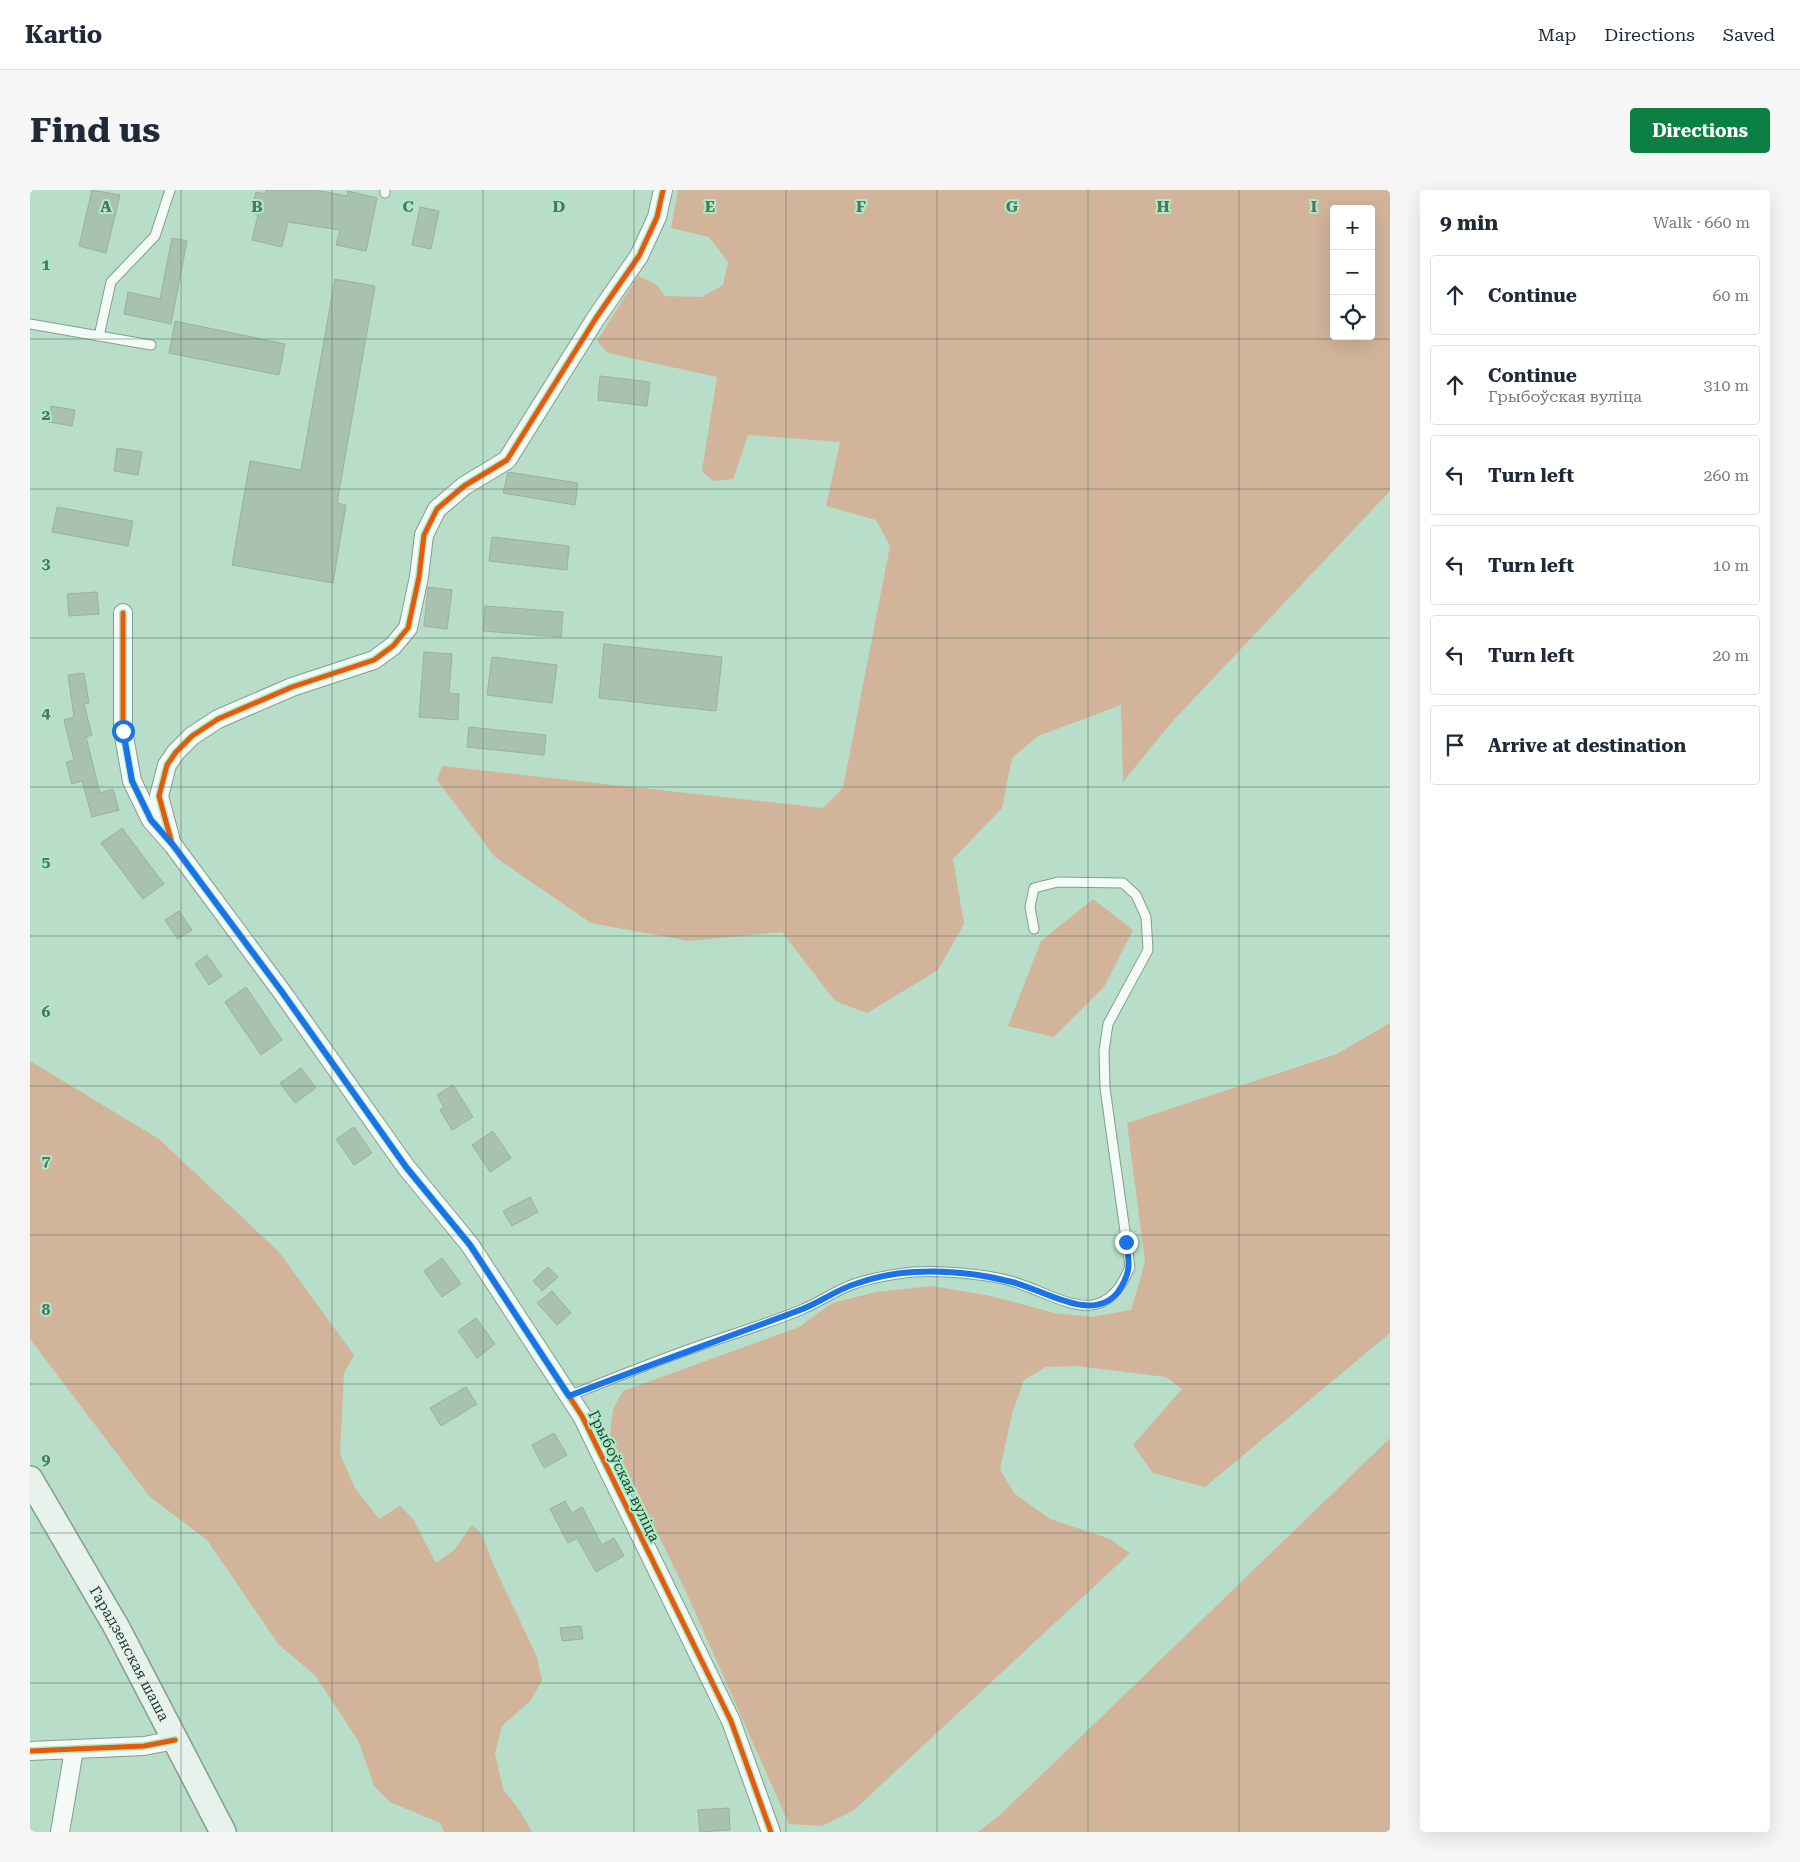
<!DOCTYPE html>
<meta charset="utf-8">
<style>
:root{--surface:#fff;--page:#f6f6f7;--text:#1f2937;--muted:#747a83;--line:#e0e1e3;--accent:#0b8043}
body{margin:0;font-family:"Roboto Serif",serif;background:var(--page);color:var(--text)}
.controls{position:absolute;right:15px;top:15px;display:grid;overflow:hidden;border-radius:5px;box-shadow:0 5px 20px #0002}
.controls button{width:45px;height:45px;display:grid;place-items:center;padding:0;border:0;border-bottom:1px solid var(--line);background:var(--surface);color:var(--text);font:25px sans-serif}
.stop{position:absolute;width:15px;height:15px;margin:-11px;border:4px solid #1a73e8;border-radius:50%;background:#fff}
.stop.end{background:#1a73e8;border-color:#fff;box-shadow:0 1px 5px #0008}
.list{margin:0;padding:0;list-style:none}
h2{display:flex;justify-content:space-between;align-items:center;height:65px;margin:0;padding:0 20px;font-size:21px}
h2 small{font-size:16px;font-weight:400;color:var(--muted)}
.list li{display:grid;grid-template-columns:32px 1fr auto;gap:15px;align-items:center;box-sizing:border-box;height:80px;margin:0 10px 10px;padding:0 10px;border:1px solid var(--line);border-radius:5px}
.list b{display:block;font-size:19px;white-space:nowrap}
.list p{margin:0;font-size:16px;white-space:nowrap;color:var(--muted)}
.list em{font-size:16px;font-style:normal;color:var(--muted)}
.icon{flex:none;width:28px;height:28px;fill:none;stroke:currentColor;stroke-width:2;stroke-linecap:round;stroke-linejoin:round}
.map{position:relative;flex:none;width:1360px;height:1642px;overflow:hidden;border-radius:5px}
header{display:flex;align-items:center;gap:30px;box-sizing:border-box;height:70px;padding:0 25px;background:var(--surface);border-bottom:1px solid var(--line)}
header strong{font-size:24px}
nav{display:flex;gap:28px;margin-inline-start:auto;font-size:18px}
.intro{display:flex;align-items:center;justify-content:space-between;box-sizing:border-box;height:120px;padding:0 30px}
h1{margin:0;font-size:35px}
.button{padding:12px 22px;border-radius:5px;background:var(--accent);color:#fff;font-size:18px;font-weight:700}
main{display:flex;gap:30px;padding:0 30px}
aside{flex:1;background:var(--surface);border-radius:5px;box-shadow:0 5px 20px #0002}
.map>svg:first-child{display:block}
.green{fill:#d2b49b;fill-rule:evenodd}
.building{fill:#a9c2ae;stroke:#99b29e}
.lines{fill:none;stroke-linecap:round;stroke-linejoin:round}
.service-casing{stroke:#839f8f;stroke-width:11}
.minor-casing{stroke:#839f8f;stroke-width:20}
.secondary-casing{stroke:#839f8f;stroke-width:28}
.path{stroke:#c9d4cd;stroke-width:2.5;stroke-dasharray:2.5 2.5;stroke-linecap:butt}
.service{stroke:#f4faf7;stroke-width:9}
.minor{stroke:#f4faf7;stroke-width:18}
.secondary{stroke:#e8f2ed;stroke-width:25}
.cycleway-casing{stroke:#a9ecc5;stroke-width:8}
.cycleway{stroke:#e8590c;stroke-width:5}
.route{stroke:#1a73e8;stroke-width:6}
.grid{fill:none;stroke:#557362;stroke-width:1;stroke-opacity:0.55}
.labels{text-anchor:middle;stroke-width:4;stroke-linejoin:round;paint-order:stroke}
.street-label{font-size:15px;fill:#1f3a2b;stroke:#a9ecc5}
.grid-label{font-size:16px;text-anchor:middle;font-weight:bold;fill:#557362;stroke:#a9ecc5;stroke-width:4;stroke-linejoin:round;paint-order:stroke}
</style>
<header>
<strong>Kartio</strong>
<nav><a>Map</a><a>Directions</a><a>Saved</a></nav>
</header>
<div class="intro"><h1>Find us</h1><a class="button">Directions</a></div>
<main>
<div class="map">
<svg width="1360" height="1642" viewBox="0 0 1360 1642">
<rect width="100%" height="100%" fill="#b8ddc8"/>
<!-- green -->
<g class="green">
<path d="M648 0H1360V301L1140 534 1093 592 1091 515 1008 546 982 568 972 618 923 669 934 734 908 780 837 823 805 811 752 742 659 751 561 733 465 667 407 590 412 576 793 618 813 598 860 356 846 330 796 316 810 252 718 245 703 289 683 291 672 281 687 187 578 163 567 151 608 86 626 94 635 106 672 107 693 95 698 72 679 47 641 38ZM1304 19H1341V146H1304Z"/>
<polygon points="1063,709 1103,740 1074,797 1024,847 978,836 1011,751"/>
<polygon points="1360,833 1360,1143 1175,1297 1123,1283 1103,1255 1152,1199 1136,1187 1047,1176 1016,1177 994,1190 982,1224 970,1280 984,1303 1020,1329 1080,1349 1100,1363 823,1621 792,1636 759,1634 657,1404 580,1245 583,1219 593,1201 769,1137 802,1113 846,1102 902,1096 961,1106 1025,1123 1061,1127 1101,1120 1115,1072 1097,933 1307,864"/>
<polygon points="0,871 129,949 249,1062 324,1165 314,1183 310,1264 325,1298 349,1329 370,1316 383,1329 406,1373 424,1360 442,1335 452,1344 463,1374 507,1467 512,1491 500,1511 472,1536 465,1563 473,1599 490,1621 502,1642 414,1642 410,1633 360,1612 344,1596 329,1552 285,1485 249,1455 177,1350 119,1306 0,1149"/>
<polygon points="1360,1248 1360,1642 948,1642 971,1624"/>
</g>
<!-- building -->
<g class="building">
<polygon points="62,0 90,5 76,63 49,56"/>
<polygon points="236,0 286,0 317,6 318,1 347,8 336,61 306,55 310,40 258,32 252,57 222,50 228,25 221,23 226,2 235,4"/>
<polygon points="390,17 409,21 401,59 382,55"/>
<polygon points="142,48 157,51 141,134 94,124 98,102 130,109"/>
<polygon points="305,89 345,96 307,313 316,315 303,393 202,375 220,271 271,280"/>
<polygon points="145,131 255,154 249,185 139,163"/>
<polygon points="570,186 620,192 617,216 568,210"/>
<polygon points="21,216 45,220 42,236 18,232"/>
<polygon points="87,258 112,262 108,285 84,281"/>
<polygon points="478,282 548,293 545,315 473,303"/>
<polygon points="27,317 103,331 98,356 22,342"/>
<polygon points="462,347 539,356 537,380 459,371"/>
<polygon points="398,397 422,400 417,439 394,436"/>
<polygon points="67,402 69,424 39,426 37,404"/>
<polygon points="455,416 533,422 531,447 453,441"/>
<polygon points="574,454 692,467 686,521 569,508"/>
<polygon points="394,462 422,464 419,503 429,504 428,530 389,527"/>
<polygon points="462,467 527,475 522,513 457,505"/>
<polygon points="54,483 59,513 54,514 62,545 56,547 70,603 83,599 89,620 62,627 52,591 42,594 36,572 44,570 34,530 44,527 38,485"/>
<polygon points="439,537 516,545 514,565 437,557"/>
<polygon points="92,638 134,694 113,709 71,653"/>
<polygon points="149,721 162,740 148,749 135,730"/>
<polygon points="177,765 192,786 179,795 165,774"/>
<polygon points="216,797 252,850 231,865 195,812"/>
<polygon points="271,878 286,898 265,913 250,893"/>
<polygon points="423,895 443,927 422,940 410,920 414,917 407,905"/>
<polygon points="324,937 342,963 324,975 306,949"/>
<polygon points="463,941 481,968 460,982 442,955"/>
<polygon points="500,1007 508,1022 482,1036 473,1021"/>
<polygon points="412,1068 431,1094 412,1107 394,1081"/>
<polygon points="518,1077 528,1087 512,1101 503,1091"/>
<polygon points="522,1101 541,1123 527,1135 507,1113"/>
<polygon points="446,1128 465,1154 447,1168 428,1141"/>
<polygon points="436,1197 447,1214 411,1236 400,1218"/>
<polygon points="524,1243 537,1265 514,1278 502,1255"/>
<polygon points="535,1311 542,1323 552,1317 572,1355 584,1348 594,1366 566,1382 547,1348 538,1353 520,1319"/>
<polygon points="551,1436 553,1449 532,1451 530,1438"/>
<polygon points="699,1618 700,1640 670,1642 668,1620"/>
</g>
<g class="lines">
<!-- service casing -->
<g class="service-casing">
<g id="service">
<polyline points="355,3 355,0"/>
<polyline points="0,134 121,155"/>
<polyline points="69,146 81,92 125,46 140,0"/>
<path d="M539 1206C581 1189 623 1172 666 1157 702 1144 738 1134 773 1119 790 1112 806 1100 824 1094 841 1088 865 1084 883 1082 909 1080 959 1084 984 1092 1032 1107 1073 1143 1100 1077L1075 898 1074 861 1078 834 1118 760 1116 727 1106 705 1093 693 1028 692 1004 698 1000 717 1004 739"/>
</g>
</g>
<!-- minor casing -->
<g class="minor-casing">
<g id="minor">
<polyline points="93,423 93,541 102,591 121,630 143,655 252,802 376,977 440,1055 552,1226 701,1531 741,1642"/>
<polyline points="140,647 129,606 137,575 146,562 162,546 188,529 262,497 344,470 363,456 378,438 389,387 394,345 407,319 434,296 477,270 566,128 609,66 627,27 633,0"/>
<polyline points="0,1561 114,1556 145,1550"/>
<polyline points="30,1642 44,1560"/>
</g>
</g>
<!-- secondary casing -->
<g class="secondary-casing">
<g id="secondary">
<path id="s1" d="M0 1289 87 1438 193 1642"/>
</g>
</g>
<!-- path -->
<g class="path">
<polyline points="0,1357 105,1540"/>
<polyline points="122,1571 158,1642"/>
</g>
<!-- service -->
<use href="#service" class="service"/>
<!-- minor -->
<use href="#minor" class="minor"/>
<!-- secondary -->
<use href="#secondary" class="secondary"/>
<!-- cycleway casing -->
<g class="cycleway-casing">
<g id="cycleway">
<polyline points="93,423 93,541 102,591 121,630 143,655 252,802 376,977 440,1055 552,1226 701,1531 741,1642"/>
<polyline points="141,650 129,606 137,575 146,562 162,546 188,529 262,497 344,470 363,456 378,438 389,387 394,345 407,319 434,296 477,270 566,128 609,66 627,27 633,0"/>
<polyline points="0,1561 114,1556 145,1550"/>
</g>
</g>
<!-- cycleway -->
<use href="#cycleway" class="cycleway"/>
</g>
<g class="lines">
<!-- route -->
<path class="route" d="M93 541 102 591 121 630 143 655 252 802 376 977 440 1055 539 1206C616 1176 693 1149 770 1120 789 1113 806 1100 825 1094 842 1088 866 1083 884 1082 916 1080 951 1084 982 1092 1011 1098 1062 1135 1088 1102 1101 1083 1100 1074 1096 1052"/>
</g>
<!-- grid -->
<path class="grid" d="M151 0V1642M302 0V1642M453 0V1642M604 0V1642M756 0V1642M907 0V1642M1058 0V1642M1209 0V1642M0 149H1360M0 299H1360M0 448H1360M0 597H1360M0 746H1360M0 896H1360M0 1045H1360M0 1194H1360M0 1343H1360M0 1493H1360"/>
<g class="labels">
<!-- street labels -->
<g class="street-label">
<text transform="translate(594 1286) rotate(64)" y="5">Грыбоўская вуліца</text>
<text dy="5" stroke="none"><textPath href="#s1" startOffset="201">Гарадзенская шаша</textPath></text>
</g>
</g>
<g class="grid-label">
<text x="76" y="22">A</text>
<text x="227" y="22">B</text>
<text x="378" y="22">C</text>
<text x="529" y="22">D</text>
<text x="680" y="22">E</text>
<text x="831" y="22">F</text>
<text x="982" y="22">G</text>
<text x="1133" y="22">H</text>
<text x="1284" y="22">I</text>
<text x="16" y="80">1</text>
<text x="16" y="230">2</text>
<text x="16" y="379">3</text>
<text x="16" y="528">4</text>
<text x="16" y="677">5</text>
<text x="16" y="827">6</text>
<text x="16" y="976">7</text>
<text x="16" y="1125">8</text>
<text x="16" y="1275">9</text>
</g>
</svg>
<div class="controls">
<button>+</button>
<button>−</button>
<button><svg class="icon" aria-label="locate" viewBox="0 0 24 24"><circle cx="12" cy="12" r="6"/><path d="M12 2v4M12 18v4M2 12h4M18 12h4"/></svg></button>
</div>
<div class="stop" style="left:93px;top:541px"></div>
<div class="stop end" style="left:1096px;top:1052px"></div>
</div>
<aside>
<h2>9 min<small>Walk · 660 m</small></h2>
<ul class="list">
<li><svg class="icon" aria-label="ahead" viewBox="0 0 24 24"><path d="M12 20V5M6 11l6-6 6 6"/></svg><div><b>Continue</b></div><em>60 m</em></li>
<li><svg class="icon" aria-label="ahead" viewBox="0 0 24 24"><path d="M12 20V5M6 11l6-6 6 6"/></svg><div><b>Continue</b><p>Грыбоўская вуліца</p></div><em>310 m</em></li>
<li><svg class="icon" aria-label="left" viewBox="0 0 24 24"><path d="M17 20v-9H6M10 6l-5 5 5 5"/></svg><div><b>Turn left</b></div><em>260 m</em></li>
<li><svg class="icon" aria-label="left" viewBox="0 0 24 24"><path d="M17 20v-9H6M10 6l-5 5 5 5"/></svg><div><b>Turn left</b></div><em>10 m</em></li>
<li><svg class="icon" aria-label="left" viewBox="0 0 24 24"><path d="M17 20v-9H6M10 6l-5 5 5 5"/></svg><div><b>Turn left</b></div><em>20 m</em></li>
<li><svg class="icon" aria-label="arrive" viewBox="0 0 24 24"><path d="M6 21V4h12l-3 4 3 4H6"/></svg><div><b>Arrive at destination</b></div></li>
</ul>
</aside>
</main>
